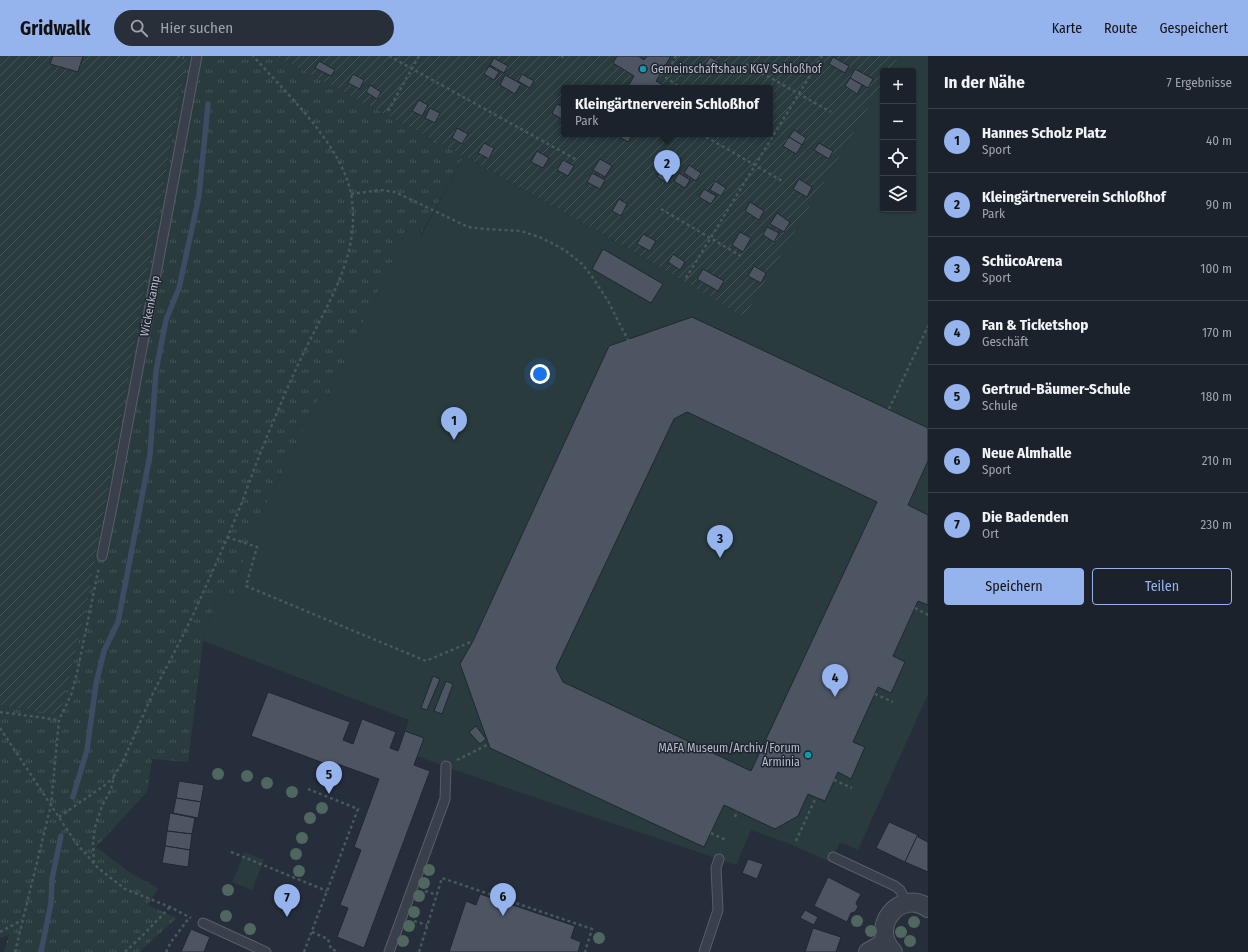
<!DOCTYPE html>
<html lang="de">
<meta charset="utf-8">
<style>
:root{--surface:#1c222c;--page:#292f38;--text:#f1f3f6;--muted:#a0a4a9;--line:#3a3f48;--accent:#95b3ec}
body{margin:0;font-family:"Fira Sans Condensed",sans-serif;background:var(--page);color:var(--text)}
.controls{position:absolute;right:12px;top:12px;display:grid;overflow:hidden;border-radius:4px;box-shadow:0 1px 3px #0004}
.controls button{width:36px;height:36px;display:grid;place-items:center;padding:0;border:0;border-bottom:1px solid var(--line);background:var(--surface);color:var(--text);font:20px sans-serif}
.you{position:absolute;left:540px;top:318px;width:14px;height:14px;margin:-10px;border:3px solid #fff;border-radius:50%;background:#1a73e8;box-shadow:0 0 0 6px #1a73e833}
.badge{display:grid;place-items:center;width:26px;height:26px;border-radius:50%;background:var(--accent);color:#111;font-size:13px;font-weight:700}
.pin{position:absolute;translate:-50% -33px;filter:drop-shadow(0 1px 2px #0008)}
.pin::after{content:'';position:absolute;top:21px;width:14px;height:12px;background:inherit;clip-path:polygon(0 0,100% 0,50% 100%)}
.popup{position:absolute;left:561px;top:29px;width:212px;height:52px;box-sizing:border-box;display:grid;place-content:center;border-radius:4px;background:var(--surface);filter:drop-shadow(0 1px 3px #0005);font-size:13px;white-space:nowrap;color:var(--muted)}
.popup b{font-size:15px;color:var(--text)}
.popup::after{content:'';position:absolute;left:50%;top:100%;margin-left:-8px;border:8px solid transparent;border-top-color:var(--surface)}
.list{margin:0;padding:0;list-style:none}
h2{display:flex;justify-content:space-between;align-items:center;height:52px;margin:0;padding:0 16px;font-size:17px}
h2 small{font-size:13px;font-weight:400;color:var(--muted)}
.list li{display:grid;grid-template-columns:26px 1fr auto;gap:12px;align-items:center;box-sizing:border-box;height:64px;padding:0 16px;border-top:1px solid var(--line)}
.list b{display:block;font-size:15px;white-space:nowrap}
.list p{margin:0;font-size:13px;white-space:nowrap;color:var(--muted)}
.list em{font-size:13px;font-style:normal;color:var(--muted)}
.actions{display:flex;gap:8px;padding:12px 16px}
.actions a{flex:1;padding:9px 0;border:1px solid var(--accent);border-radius:4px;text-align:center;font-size:14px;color:var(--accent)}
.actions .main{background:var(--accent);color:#111}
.icon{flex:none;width:22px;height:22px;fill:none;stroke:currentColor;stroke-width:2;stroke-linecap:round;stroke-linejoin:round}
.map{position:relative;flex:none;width:928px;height:896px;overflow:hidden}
header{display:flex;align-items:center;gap:24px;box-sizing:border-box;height:56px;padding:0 20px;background:var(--accent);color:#111}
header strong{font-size:19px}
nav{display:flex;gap:22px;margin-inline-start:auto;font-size:14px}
.search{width:280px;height:36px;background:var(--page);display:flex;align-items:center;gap:10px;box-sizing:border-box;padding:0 14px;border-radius:22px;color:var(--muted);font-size:15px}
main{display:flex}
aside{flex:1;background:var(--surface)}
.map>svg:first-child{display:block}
.park{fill:url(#park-tufts)}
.garden{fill:url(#garden-furrows);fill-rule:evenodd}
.pitch{fill:#293b3d}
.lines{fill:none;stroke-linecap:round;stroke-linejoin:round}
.stream{stroke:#3e4b62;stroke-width:5.5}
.building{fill:#4d5563;stroke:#212732;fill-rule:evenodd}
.service-casing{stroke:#585e69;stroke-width:11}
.minor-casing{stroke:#585e69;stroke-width:20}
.path{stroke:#48585b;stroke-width:2.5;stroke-dasharray:3 3;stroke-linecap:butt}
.service{stroke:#3a404b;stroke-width:9}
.minor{stroke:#3a404b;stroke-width:18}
.tree{fill:#4f675e}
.culture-dot{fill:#0f9aa8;stroke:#1f2530;stroke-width:1.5}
.labels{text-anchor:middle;stroke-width:3;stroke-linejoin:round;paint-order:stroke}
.poi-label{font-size:12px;fill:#b6bbc6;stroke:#1f2530;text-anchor:start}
.street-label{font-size:12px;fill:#b6bbc6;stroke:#1f2530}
</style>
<header>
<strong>Gridwalk</strong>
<div class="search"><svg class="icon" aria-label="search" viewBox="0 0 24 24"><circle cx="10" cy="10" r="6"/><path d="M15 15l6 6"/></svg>Hier suchen</div>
<nav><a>Karte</a><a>Route</a><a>Gespeichert</a></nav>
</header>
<main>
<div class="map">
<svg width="928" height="896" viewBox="0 0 928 896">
<defs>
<pattern id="park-tufts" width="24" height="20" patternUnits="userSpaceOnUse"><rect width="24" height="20" fill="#293b3d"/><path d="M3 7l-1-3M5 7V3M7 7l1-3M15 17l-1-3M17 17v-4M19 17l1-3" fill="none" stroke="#465558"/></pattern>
<pattern id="garden-furrows" width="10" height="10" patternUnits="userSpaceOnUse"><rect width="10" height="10" fill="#293b3d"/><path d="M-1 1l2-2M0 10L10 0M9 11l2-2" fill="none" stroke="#465558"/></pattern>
</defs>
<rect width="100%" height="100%" fill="#262e3b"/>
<!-- park -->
<polygon class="park" points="187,0 276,0 464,100 420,180 407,174 327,343 318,345 252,477 233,540 218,537 203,585 188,706 152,703 147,736 96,791 132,818 158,832 148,849 177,862 139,896 4,896 9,879 0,882 0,649 60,658 87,547"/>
<!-- garden -->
<g class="garden">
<polygon points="0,0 187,0 87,547 60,659 0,649"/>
<path d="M276 0H899L890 15H883V27L744 262 646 203 464 100ZM564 32H770V78H564Z"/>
</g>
<!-- pitch -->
<g class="pitch">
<path d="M899 0H928V638L858 794 840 786 830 806 790 788 751 774 736 809C630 772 522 739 417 700L424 682 405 675 409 664 203 585 218 537 233 540 252 477 318 344 327 342 407 174 421 180 464 100 646 203 744 261 883 27V153H913V15H890Z"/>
<polygon points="245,796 264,804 252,834 232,826"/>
</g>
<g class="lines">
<!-- stream -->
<g class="stream">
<polyline points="73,741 87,694 96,628 104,595 118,566 150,399 156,315 166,264 179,232 199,140 208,48"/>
<polyline points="41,896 51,847 52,823 61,780"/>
</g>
</g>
<!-- building -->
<g class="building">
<polygon points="53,0 83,0 78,16 50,8"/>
<polygon points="617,0 638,0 644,4 647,0 671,0 656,25 668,32 627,32 634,20 613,7"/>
<polygon points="710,1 719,6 711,18 702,13"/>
<polygon points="833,1 849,10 845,17 829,8"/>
<polygon points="494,2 508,10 504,17 490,9"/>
<polygon points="319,5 335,14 331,20 315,12"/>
<polygon points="489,10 499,16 494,24 484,18"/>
<polygon points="855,13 873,23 868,32 850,22"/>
<polygon points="353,18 364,24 360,33 348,27"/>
<polygon points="522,18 534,25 530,32 518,25"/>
<polygon points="505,19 521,28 515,38 500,29"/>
<polygon points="850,22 862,29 857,38 845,30"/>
<polygon points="370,29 381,36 377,43 366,36"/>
<polygon points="419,44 428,49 422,60 412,55"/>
<polygon points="557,48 564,51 564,62 563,64 552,57"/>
<polygon points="430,52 440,57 435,67 425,62"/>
<polygon points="457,72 468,78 462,88 452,82"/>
<polygon points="794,74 806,82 802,89 789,81"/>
<polygon points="615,78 633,78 628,86"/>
<polygon points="789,81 802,89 796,98 783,90"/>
<polygon points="484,87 494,92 489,103 478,97"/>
<polygon points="819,87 833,95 829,103 814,94"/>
<polygon points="537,95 549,102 543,112 531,106"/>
<polygon points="670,96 681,103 674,114 663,108"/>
<polygon points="600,103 612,110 605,121 593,114"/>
<polygon points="563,104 574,110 568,120 557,114"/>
<polygon points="689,109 701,117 696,125 684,117"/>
<polygon points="662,112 673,119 668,127 657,121"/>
<polygon points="592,117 605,124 600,133 587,126"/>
<polygon points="679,117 690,124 685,132 674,125"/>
<polygon points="799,123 812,131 807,141 793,133"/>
<polygon points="715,125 726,132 721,140 710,134"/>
<polygon points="704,133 716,140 711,148 699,141"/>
<polygon points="619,143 627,148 621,160 612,155"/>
<polygon points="750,146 764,155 759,164 745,155"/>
<polygon points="777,157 790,166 784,176 770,168"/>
<polygon points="767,171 779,177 774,186 763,179"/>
<polygon points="740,176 751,182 743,196 732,189"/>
<polygon points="643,178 656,185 650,195 637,188"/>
<polygon points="603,193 663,228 651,247 592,213"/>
<polygon points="673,198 685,206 680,214 668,206"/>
<polygon points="754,210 766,217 761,227 748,220"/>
<polygon points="703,213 724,225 718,235 697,223"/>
<path d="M692 261 928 372V405L908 449 928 459V549L918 545 893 600 905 606 891 637 878 631 853 686 865 691 851 723 838 716 825 745 808 738 798 760 775 773 724 749 704 791 490 692 460 608 473 585 609 290ZM687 356 877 446 751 715 563 626 556 612 674 363Z"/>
<polygon points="433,620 440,623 427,654 421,652"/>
<polygon points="446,625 453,628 442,658 434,655"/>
<polygon points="268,636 350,666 343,684 353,688 362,663 396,676 390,692 398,695 405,675 424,682 414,709 430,715 364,892 337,881 348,852 340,849 361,794 354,791 379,723 335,707 334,711 251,680"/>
<polygon points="476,670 486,683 480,688 469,676"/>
<polygon points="179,725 204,729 201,746 176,742"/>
<polygon points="176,742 201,746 198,762 173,757"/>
<polygon points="170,757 195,762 192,778 167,775"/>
<polygon points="889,766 918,779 905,806 876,792"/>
<polygon points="167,775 192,778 190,794 165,790"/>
<polygon points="918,778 919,778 918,781 928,786 928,816 905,806"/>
<polygon points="165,790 190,794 188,811 162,807"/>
<polygon points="748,803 763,808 757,823 742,817"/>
<polygon points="828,821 861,838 856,847 858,851 855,856 851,857 847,866 814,850"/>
<polygon points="480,838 575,870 571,882 581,886 578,896 449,896 466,845 476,849"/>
<polygon points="805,854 818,861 814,869 800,862"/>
<polygon points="813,872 841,881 836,896 805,896"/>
<polygon points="191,873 210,881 204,896 181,896"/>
</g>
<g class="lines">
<!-- service casing -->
<g class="service-casing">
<g id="service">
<polyline points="102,500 114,441 197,0"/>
<polyline points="833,801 895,830 900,834 907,847"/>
<polyline points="203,867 266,896"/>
<polyline points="389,896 445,743 446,710"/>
<polyline points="704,896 718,854 716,812 719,803"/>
</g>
</g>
<!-- minor casing -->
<g class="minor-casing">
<g id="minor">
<polyline points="868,896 886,886"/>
<path d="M893 896C868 872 900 832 928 852"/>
</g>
</g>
<!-- path -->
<g class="path">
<polyline points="177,0 184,2"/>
<polyline points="389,0 577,104"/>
<polyline points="561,0 566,3"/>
<polyline points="676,0 665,21 681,32"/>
<polyline points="746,8 831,56"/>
<polyline points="388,55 419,0"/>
<polyline points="701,78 784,126"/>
<polyline points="351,138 381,134 395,136 468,171 485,173 521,175 539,181 554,188 566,195 582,208 591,219 608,245 628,284"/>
<polyline points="661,153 741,200"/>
<polyline points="686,222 822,0"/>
<polyline points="889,353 928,270"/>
<polyline points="227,481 257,491 246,530 426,605 473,585"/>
<polyline points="915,552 928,559"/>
<polyline points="875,638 893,646"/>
<polyline points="0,656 59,664"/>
<polyline points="0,672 76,787 98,812 125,833 170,851 191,862"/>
<polyline points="457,704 489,688"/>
<polyline points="834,724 852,732"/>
<polyline points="59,761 105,729 114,721"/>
<polyline points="735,761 737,755"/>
<polyline points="711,777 726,784"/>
<polyline points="796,785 816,741"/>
<polyline points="231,796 327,835"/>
<path d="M94 807 93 787 95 771 102 750 111 733 114 720 121 709C133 684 143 658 155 633 168 608 181 584 193 559 210 521 227 484 242 446 253 416 264 386 277 357 287 332 298 308 310 284 333 239 361 192 351 138 342 89 286 37 253 0"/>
<polyline points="425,835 437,839"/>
<polyline points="414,865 427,869"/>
<polyline points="0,876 22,864"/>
<polyline points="312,876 328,883 331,893 339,896"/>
<polyline points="15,896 51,749 59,664 71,639 77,617 99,511"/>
<polyline points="125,896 143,879 170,851"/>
<polyline points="166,896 171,886 189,862"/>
<polyline points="304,896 358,753 308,733"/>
<polyline points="419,896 442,822 592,873 585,896"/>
</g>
<!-- service -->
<use href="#service" class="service"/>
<!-- minor -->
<use href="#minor" class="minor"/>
</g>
<!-- trees -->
<g class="tree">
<circle cx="218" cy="718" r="6"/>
<circle cx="247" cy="720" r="6"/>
<circle cx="267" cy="727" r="6"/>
<circle cx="292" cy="736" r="6"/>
<circle cx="322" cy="752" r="6"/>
<circle cx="310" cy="762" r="6"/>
<circle cx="302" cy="782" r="6"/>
<circle cx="296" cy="798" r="6"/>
<circle cx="429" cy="814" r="6"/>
<circle cx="299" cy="815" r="6"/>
<circle cx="424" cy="827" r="6"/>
<circle cx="228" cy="834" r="6"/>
<circle cx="419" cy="840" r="6"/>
<circle cx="414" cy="856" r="6"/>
<circle cx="226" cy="860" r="6"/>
<circle cx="857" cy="865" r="6"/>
<circle cx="914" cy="866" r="6"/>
<circle cx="409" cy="870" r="6"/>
<circle cx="250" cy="873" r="6"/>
<circle cx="871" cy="875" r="6"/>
<circle cx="901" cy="876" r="6"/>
<circle cx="599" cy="882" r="6"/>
<circle cx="403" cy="885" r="6"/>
<circle cx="910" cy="885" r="6"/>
</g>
<!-- markers -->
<g class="culture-dot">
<circle cx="643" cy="13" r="4"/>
<circle cx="808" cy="699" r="4"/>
</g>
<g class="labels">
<!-- poi labels -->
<g class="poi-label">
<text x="651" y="17">Gemeinschaftshaus KGV Schloßhof</text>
<text x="800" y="696" text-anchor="end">MAFA Museum/Archiv/Forum<tspan x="800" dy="14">Arminia</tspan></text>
</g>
<!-- street labels -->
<g class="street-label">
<text transform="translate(150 250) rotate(-79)" y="4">Wickenkamp</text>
</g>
</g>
</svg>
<div class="controls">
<button>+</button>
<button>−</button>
<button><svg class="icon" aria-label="locate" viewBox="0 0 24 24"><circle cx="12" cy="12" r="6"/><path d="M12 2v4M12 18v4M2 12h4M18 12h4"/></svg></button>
<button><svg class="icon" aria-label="layers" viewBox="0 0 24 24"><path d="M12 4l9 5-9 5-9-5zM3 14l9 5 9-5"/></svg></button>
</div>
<div class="you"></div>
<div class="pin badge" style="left:454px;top:384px">1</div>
<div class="pin badge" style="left:667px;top:127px">2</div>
<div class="popup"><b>Kleingärtnerverein Schloßhof</b>Park</div>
<div class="pin badge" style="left:720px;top:502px">3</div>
<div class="pin badge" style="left:835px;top:641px">4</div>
<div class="pin badge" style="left:329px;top:738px">5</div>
<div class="pin badge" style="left:503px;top:860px">6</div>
<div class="pin badge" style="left:287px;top:861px">7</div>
</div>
<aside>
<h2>In der Nähe<small>7 Ergebnisse</small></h2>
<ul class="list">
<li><span class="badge">1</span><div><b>Hannes Scholz Platz</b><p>Sport</p></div><em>40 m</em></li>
<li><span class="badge">2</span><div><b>Kleingärtnerverein Schloßhof</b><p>Park</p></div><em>90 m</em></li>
<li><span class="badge">3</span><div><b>SchücoArena</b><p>Sport</p></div><em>100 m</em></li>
<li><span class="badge">4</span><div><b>Fan &amp; Ticketshop</b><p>Geschäft</p></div><em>170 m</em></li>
<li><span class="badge">5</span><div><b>Gertrud-Bäumer-Schule</b><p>Schule</p></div><em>180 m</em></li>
<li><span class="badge">6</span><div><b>Neue Almhalle</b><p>Sport</p></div><em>210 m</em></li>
<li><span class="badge">7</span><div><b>Die Badenden</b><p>Ort</p></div><em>230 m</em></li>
</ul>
<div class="actions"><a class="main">Speichern</a><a>Teilen</a></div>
</aside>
</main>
